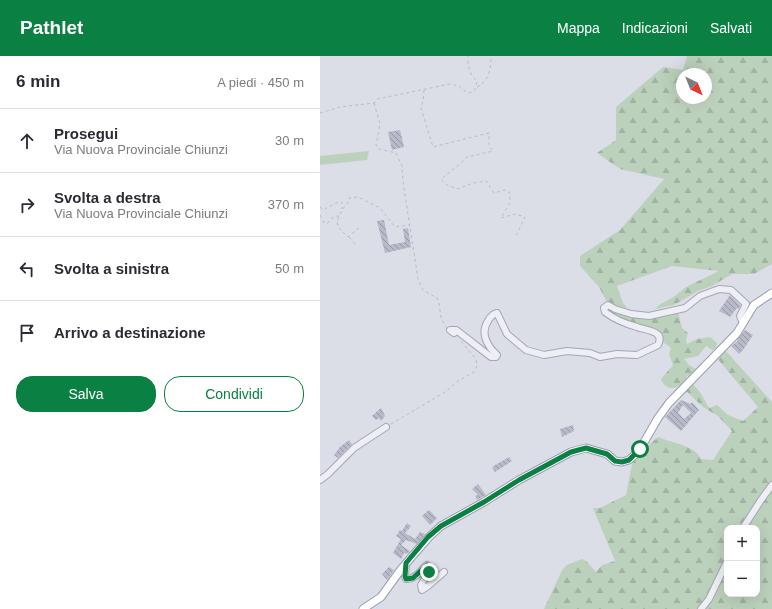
<!DOCTYPE html>
<html lang="it">
<meta charset="utf-8">
<style>
:root{--surface:#fff;--page:#f2f2f3;--text:#2b2b33;--muted:#7c7c81;--line:#e1e1e2;--accent:#0b8043}
body{margin:0;font-family:Helvetica,sans-serif;background:var(--page);color:var(--text)}
.controls{position:absolute;right:12px;bottom:12px;display:grid;overflow:hidden;border-radius:8px;box-shadow:0 4px 16px #0002}
.controls button{width:36px;height:36px;display:grid;place-items:center;padding:0;border:0;border-bottom:1px solid var(--line);background:var(--surface);color:var(--text);font:20px sans-serif}
.compass{position:absolute;left:356px;top:12px;width:36px;height:36px;border-radius:50%;background:var(--surface);box-shadow:0 4px 16px #0002;rotate:137deg}
.stop{position:absolute;width:12px;height:12px;margin:-9px;border:3px solid #0b8043;border-radius:50%;background:#fff}
.stop.end{background:#0b8043;border-color:#fff;box-shadow:0 1px 4px #0008}
.list{margin:0;padding:0;list-style:none}
h2{display:flex;justify-content:space-between;align-items:center;height:52px;margin:0;padding:0 16px;font-size:17px}
h2 small{font-size:13px;font-weight:400;color:var(--muted)}
.list li{display:grid;grid-template-columns:26px 1fr auto;gap:12px;align-items:center;box-sizing:border-box;height:64px;padding:0 16px;border-top:1px solid var(--line)}
.list b{display:block;font-size:15px;white-space:nowrap}
.list p{margin:0;font-size:13px;white-space:nowrap;color:var(--muted)}
.list em{font-size:13px;font-style:normal;color:var(--muted)}
.actions{display:flex;gap:8px;padding:12px 16px}
.actions a{flex:1;padding:9px 0;border:1px solid var(--accent);border-radius:16px;text-align:center;font-size:14px;color:var(--accent)}
.actions .main{background:var(--accent);color:#fff}
.icon{flex:none;width:22px;height:22px;fill:none;stroke:currentColor;stroke-width:2;stroke-linecap:round;stroke-linejoin:round}
.map{position:relative;flex:none;width:452px;height:553px;overflow:hidden}
header{display:flex;align-items:center;gap:24px;box-sizing:border-box;height:56px;padding:0 20px;background:var(--accent);color:#fff}
header strong{font-size:19px}
nav{display:flex;gap:22px;margin-inline-start:auto;font-size:14px}
main{display:flex}
aside{flex:1;background:var(--surface)}
.map>svg:first-child{display:block}
.green{fill:#bcd1bc}
.forest{fill:url(#forest-firs);fill-rule:evenodd}
.building{fill:url(#building-back-hatch);fill-rule:evenodd}
.lines{fill:none;stroke-linecap:round;stroke-linejoin:round}
.minor-casing{stroke:#a4a6b4;stroke-width:8}
.major-casing{stroke:#9a9db3;stroke-width:9}
.path{stroke:#b9bbc5;stroke-width:1;stroke-dasharray:3 3;stroke-linecap:butt}
.minor{stroke:#eeeff5;stroke-width:6}
.major{stroke:#fff;stroke-width:7}
.route{stroke:#0b8043;stroke-width:5}
</style>
<header>
<strong>Pathlet</strong>
<nav><a>Mappa</a><a>Indicazioni</a><a>Salvati</a></nav>
</header>
<main>
<aside>
<h2>6 min<small>A piedi · 450 m</small></h2>
<ul class="list">
<li><svg class="icon" aria-label="ahead" viewBox="0 0 24 24"><path d="M12 20V5M6 11l6-6 6 6"/></svg><div><b>Prosegui</b><p>Via Nuova Provinciale Chiunzi</p></div><em>30 m</em></li>
<li><svg class="icon" aria-label="right" viewBox="0 0 24 24"><path d="M7 20v-9h11M14 6l5 5-5 5"/></svg><div><b>Svolta a destra</b><p>Via Nuova Provinciale Chiunzi</p></div><em>370 m</em></li>
<li><svg class="icon" aria-label="left" viewBox="0 0 24 24"><path d="M17 20v-9H6M10 6l-5 5 5 5"/></svg><div><b>Svolta a sinistra</b></div><em>50 m</em></li>
<li><svg class="icon" aria-label="arrive" viewBox="0 0 24 24"><path d="M6 21V4h12l-3 4 3 4H6"/></svg><div><b>Arrivo a destinazione</b></div></li>
</ul>
<div class="actions"><a class="main">Salva</a><a>Condividi</a></div>
</aside>
<div class="map">
<svg width="452" height="553" viewBox="0 0 452 553">
<defs>
<pattern id="forest-firs" width="22" height="20" patternUnits="userSpaceOnUse"><rect width="22" height="20" fill="#bcd1bc"/><path d="M5 1l3.5 6h-7zM16 11l3.5 6h-7z" fill="#a1b3a3"/></pattern>
<pattern id="building-back-hatch" width="6" height="6" patternUnits="userSpaceOnUse"><rect width="6" height="6" fill="#b8baca"/><path d="M-1 5l2 2M0 0l6 6M5-1l2 2" fill="none" stroke="#9597a5"/></pattern>
</defs>
<rect width="100%" height="100%" fill="#dbdde7"/>
<!-- green -->
<polygon class="green" points="49,95 47,104 0,109 0,100"/>
<!-- forest -->
<g class="forest">
<path d="M367 0H452V208L434 218H412L392 230 378 235 354 249 335 253 339 249 355 240 366 231 399 215 352 210 297 230 303 247 307 252 288 248 279 231 260 210V200L300 174 344 123 300 113 277 97 296 84V51L343 11 363 14ZM362 18H386V42H362Z"/>
<path d="M288 249 311 258 358 256 362 272 368 277 366 284 367 288 377 283 390 281 397 287 396 292 393 294 386 290 378 300 364 303 369 309 376 313 375 318 367 320 364 328C354 333 346 335 341 323L353 309 349 298 351 292 340 284 339 280 285 256Z"/>
<path d="M404 293 452 346V553H224L242 514 247 509 262 503 266 505 276 516 282 509 295 505 273 452H280L306 439 313 403 338 381C351 387 375 389 381 403L393 404 412 375 398 360 383 351 365 334 372 327 380 336 389 352 397 349 408 359 423 365 438 351 396 301ZM407 472H437V538H407Z"/>
</g>
<!-- building -->
<g class="building">
<polygon points="80,74 84,91 72,94 68,76"/>
<polygon points="64,164 69,189 85,186 83,173 88,172 91,191 65,197 57,165"/>
<polygon points="410,239 420,249 419,253 417,252 410,261 399,255"/>
<polygon points="425,274 433,279 423,294 419,298 411,290 418,285 417,284"/>
<path d="M361 344 371 348 372 346 379 354 361 375 345 361ZM363 349 371 357 364 363 358 357Z"/>
<polygon points="61,352 65,360 61,365 59,362 56,364 52,360"/>
<polygon points="253,369 254,375 242,381 240,373"/>
<polygon points="29,384 32,388 18,402 14,399 20,391"/>
<polygon points="189,401 192,405 175,416 172,411"/>
<polygon points="158,428 166,439 157,444 155,440 158,439 152,433"/>
<polygon points="109,454 117,462 110,469 102,460"/>
<polygon points="87,467 91,470 85,477 95,483 100,476 105,478 97,488 86,484 81,489 90,495 87,498 84,497 81,503 73,497 81,483 76,480 80,474 82,475"/>
<polygon points="69,511 74,514 67,524 62,518"/>
</g>
<g class="lines">
<!-- minor casing -->
<g class="minor-casing">
<g id="minor">
<path d="M134 277 130 274H136L140 277 171 301H176L177 299C167 290 160 277 168 265 170 261 173 258 177 257L187 278 206 294 224 299 247 295 270 297 280 301 297 298 317 299 338 289C340 285 341 281 337 278 333 274 322 273 317 271 306 268 294 263 285 256L284 252 288 249 295 253 311 258 329 260 365 252 380 240 399 233 411 234 426 248 420 260 423 267"/>
<polyline points="0,424 8,418 34,392 66,371"/>
<polyline points="423,472 441,444 452,429"/>
<path d="M86 507 85 520 86 523C95 524 101 514 107 509L109 511V516L101 529 102 534 108 530 124 516"/>
<polyline points="381,553 389,543 407,506"/>
</g>
</g>
<!-- major casing -->
<g class="major-casing">
<polyline id="major" points="43,553 61,541 82,512 109,481 121,470 164,446 199,424 251,396 266,392 287,398 295,405 302,406 309,404 319,395 338,362 349,347 417,277 434,249 452,237"/>
</g>
<!-- path -->
<g class="path">
<path d="M157 31C169 25 171 13 171 0"/>
<polyline points="104,34 103,45 101,52 113,91 169,77 169,90 173,95 147,101 140,108 121,123 127,129 138,133 153,127 166,125 174,137 185,134 190,137 190,147 181,162 195,158 205,161 195,182"/>
<polyline points="54,47 60,68 56,90 59,93 76,97 82,110 83,126 98,223 103,234 117,242 119,247 121,262 126,271"/>
<polyline points="0,57 20,51 54,47 57,43 130,28 139,30 146,36 150,37 155,34 157,26 151,18 148,8 148,0"/>
<polyline points="0,151 3,154 16,147 22,146 22,153"/>
<path d="M0 159 4 167H8C10 163 14 160 19 160"/>
<polyline points="39,172 28,181 18,171 17,165 22,154 29,145 29,142 38,141 60,152 75,171 89,169"/>
<polyline points="29,181 37,190"/>
<polyline points="71,368 125,336 138,325 154,316 157,310 156,303 140,284"/>
</g>
<!-- minor -->
<use href="#minor" class="minor"/>
<!-- major -->
<use href="#major" class="major"/>
</g>
<g class="lines">
<!-- route -->
<polyline class="route" points="109,516 110,513 107,509 93,522 86,523 85,520 86,507 108,481 121,470 164,446 199,424 251,396 266,392 287,398 295,405 302,406 309,404 320,393"/>
</g>
</svg>
<div class="controls">
<button>+</button>
<button>−</button>
</div>
<svg class="compass" viewBox="-18 -18 36 36"><path d="M0-13l5 13h-10z" fill="#e53935"/><path d="M0 13l5-13h-10z" fill="#7c7c81"/></svg>
<div class="stop" style="left:320px;top:393px"></div>
<div class="stop end" style="left:109px;top:516px"></div>
</div>
</main>
